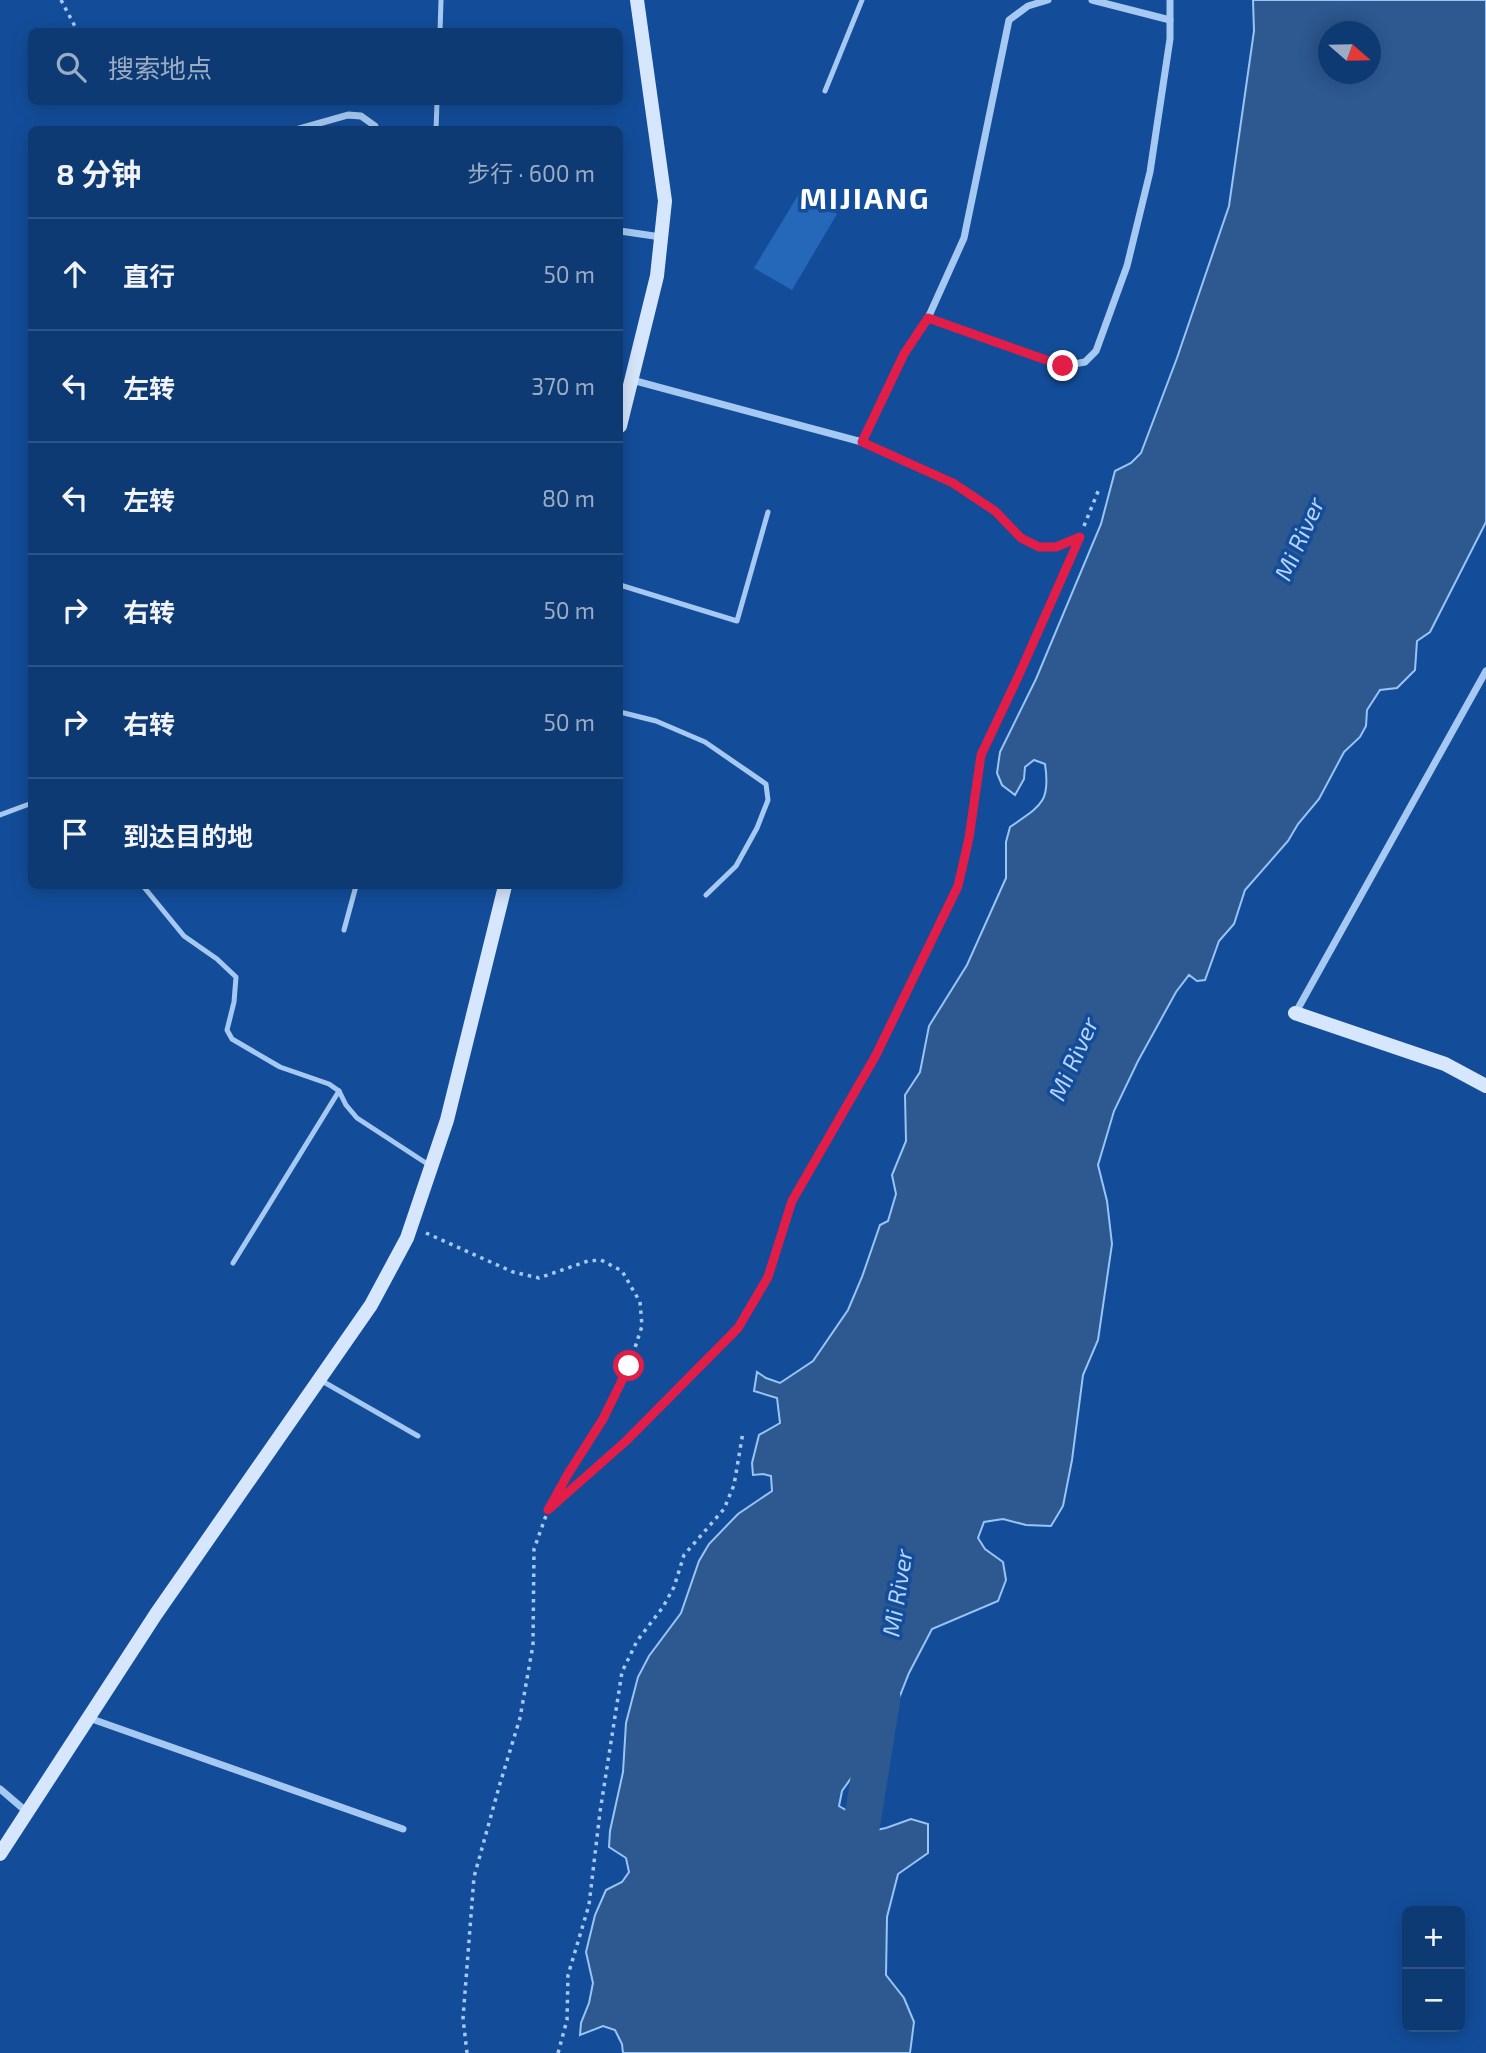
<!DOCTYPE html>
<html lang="zh">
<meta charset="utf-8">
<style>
:root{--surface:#0e3a74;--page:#174179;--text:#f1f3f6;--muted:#9badc5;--line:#2e5486}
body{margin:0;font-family:"Exo 2","Noto Sans SC",sans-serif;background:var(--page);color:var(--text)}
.controls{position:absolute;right:21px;bottom:21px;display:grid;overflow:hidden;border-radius:10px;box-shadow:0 4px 18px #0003}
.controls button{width:63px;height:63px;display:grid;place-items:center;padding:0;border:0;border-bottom:2px solid var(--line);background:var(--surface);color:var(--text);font:35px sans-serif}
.compass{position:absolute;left:1318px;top:21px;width:63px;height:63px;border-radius:50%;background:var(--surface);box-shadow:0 4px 18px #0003;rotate:110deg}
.stop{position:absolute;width:21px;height:21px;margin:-16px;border:5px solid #e11d48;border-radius:50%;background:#fff}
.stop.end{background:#e11d48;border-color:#fff;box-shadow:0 2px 7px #0008}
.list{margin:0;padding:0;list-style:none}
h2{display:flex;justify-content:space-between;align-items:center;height:91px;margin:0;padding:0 28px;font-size:30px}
h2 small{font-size:23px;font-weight:400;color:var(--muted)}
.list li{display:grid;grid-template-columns:46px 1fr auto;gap:21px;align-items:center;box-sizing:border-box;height:112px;padding:0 28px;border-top:2px solid var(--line)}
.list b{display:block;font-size:26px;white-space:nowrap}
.list em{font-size:23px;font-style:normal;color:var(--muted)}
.icon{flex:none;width:38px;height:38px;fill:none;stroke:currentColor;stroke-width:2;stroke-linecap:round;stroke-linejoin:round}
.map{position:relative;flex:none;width:1486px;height:2053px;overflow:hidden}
.search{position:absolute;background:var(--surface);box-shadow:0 4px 18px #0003;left:28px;top:28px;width:595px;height:77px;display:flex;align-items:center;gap:18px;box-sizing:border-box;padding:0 24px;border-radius:10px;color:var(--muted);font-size:26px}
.panel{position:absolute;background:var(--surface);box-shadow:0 4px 18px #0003;left:28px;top:126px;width:595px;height:763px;border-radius:10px}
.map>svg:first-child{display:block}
.green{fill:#2567b8}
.water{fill:#2d5890;stroke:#98c4f6;stroke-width:2;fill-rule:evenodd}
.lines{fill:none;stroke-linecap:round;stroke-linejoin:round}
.river{stroke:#2d5890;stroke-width:37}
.path{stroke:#a6c9f3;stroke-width:3.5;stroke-dasharray:3.5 5;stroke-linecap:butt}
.lane{stroke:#a6c9f3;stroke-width:5}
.street{stroke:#a6c9f3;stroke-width:7}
.secondary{stroke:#d6e6fd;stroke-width:14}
.route{stroke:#e11d48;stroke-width:9}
.labels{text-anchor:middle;stroke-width:7;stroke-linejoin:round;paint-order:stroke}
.water-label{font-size:24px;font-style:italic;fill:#b3d3fa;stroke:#134d9a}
.district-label{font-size:30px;font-weight:bold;letter-spacing:2px;fill:#fff;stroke:#134d9a}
</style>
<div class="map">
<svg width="1486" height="2053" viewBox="0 0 1486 2053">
<rect width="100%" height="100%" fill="#134d9a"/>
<!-- green -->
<polygon class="green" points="800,192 837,214 792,290 754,268"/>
<!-- water -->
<path class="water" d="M1253 0H1486V522L1430 632 1417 641 1415 670 1397 688 1380 690 1367 710 1366 726 1360 737 1344 752 1319 799 1298 824 1288 841 1245 890 1234 924 1219 941 1205 980 1197 981 1189 975 1176 992 1138 1061 1114 1111 1098 1165 1107 1201 1112 1244 1098 1340 1083 1375 1072 1460 1063 1506 1051 1526 1026 1525 1003 1519 984 1522 978 1538 985 1549 1003 1562 1006 1580 998 1601 932 1629 909 1673 888 1726 842 1791 839 1806 858 1817 866 1832 886 1828 911 1819 928 1824V1853L898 1874 887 1917 886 1975 904 1998 914 2022 910 2053H623L622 2044 615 2030 603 2026 580 2035 581 2023 589 2003 593 1983 586 1952 595 1915 606 1890 622 1882 629 1872 626 1858 609 1847 610 1831 623 1772 626 1723 638 1677 649 1656 681 1613 699 1561 709 1544 738 1514 772 1491 771 1476 763 1474 753 1475 752 1463 759 1435 780 1423 777 1398 754 1391 757 1372 766 1378 780 1383 813 1361 848 1310 862 1277 880 1225 888 1221 896 1194 892 1175 906 1141 905 1095 920 1072 929 1026 967 965 1006 878V842L1010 827C1040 806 1051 803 1045 764L1034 760 1025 767 1024 779 1015 795 1002 785 997 773 1000 752 1036 679 1101 524 1115 471 1131 463 1141 453 1177 358 1229 206 1254 31ZM1328 32H1370V74H1328Z"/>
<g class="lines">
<!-- river -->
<polyline class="river" points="854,1872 882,1698"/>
<!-- path -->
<g class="path">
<polyline points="61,0 78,32"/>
<polyline points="1084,526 1099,489"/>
<polyline points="426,1233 513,1272 539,1278 588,1261 601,1260 622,1271 640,1302 642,1326 629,1366 603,1419 568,1474 548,1510 534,1549 533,1645 520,1718 499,1787 474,1877 463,2018 467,2053"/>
<polyline points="548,1510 626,1441 738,1328 768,1277 792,1201 876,1055 959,886 969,838 981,755 1018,677 1073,553"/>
<polyline points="558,2053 567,2020 568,1975 589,1905 600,1812 622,1672 637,1641 663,1607 674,1587 684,1555 724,1509 734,1485 743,1432"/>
</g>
<!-- lane -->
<g class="lane">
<polyline points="440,32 441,0"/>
<polyline points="825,91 862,0"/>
<polyline points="436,130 437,102"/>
<polyline points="862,442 953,483 995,511 1022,539 1039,547 1056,547 1080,537"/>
<polyline points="620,585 737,621 768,512"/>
<polyline points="620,712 656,721 705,742 766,784 768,800 757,828 736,866 706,895"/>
<polyline points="0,815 32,803"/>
<polyline points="143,886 184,936 217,959 236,977 234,1002 227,1030 232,1039 280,1067 329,1084 339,1091 346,1105 357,1118 429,1165"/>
<polyline points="344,930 356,886"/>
<polyline points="233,1263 339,1091"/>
<polyline points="322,1381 418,1436"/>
</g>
<!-- street -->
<g class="street">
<polyline points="1092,0 1170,20"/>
<polyline points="295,130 348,115 361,116 375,126 375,130"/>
<polyline points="620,231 661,237"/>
<polyline points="928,318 1063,366 1085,362 1096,351 1127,266 1150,172 1170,39 1170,0"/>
<polyline points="632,380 862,442 904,354 928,318 964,238 1009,20 1028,6 1048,0"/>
<polyline points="1296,1012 1486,671"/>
<polyline points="89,1718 403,1829"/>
<polyline points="0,1789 27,1812"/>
</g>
<!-- secondary -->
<g class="secondary">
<polyline points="620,426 657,276 665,201 637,0"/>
<polyline points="1295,1013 1445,1064 1486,1086"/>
<polyline points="0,1854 156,1614 371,1305 407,1238 447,1120 505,886"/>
</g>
</g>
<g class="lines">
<!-- route -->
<polyline class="route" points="629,1366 603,1419 568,1474 548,1510 626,1441 738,1328 768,1277 792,1201 876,1055 958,886 969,838 981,755 1018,677 1080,537 1056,547 1039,547 1021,538 995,511 953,483 862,442 904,354 928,318 1063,366"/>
</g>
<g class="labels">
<!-- water labels -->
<g class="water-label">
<text transform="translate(1300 539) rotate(-66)" y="8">Mi River</text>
<text transform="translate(1074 1059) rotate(-66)" y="8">Mi River</text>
<text transform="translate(898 1593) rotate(-81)" y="8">Mi River</text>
</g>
<!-- district labels -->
<g class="district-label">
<text x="865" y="209">MIJIANG</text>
</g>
</g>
</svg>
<div class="controls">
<button>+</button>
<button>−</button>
</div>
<svg class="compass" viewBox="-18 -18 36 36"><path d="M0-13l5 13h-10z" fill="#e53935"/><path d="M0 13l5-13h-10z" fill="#9badc5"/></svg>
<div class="stop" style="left:629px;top:1366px"></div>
<div class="stop end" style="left:1063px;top:366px"></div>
<div class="search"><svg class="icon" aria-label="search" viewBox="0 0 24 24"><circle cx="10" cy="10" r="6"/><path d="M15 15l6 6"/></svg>搜索地点</div>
<section class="panel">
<h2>8 分钟<small>步行 · 600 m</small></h2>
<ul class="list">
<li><svg class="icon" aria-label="ahead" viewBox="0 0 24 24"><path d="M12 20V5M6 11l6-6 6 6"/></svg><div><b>直行</b></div><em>50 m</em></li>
<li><svg class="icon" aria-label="left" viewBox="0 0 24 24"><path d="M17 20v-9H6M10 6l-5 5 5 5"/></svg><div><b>左转</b></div><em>370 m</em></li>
<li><svg class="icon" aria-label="left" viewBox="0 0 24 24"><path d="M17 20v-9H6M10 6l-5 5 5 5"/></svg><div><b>左转</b></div><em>80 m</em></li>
<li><svg class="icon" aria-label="right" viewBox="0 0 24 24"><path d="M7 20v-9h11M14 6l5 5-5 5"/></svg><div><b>右转</b></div><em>50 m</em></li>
<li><svg class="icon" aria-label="right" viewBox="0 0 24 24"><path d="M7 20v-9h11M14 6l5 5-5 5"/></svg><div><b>右转</b></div><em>50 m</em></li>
<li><svg class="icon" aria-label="arrive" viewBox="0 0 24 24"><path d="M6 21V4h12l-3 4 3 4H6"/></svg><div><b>到达目的地</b></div></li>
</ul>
</section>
</div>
